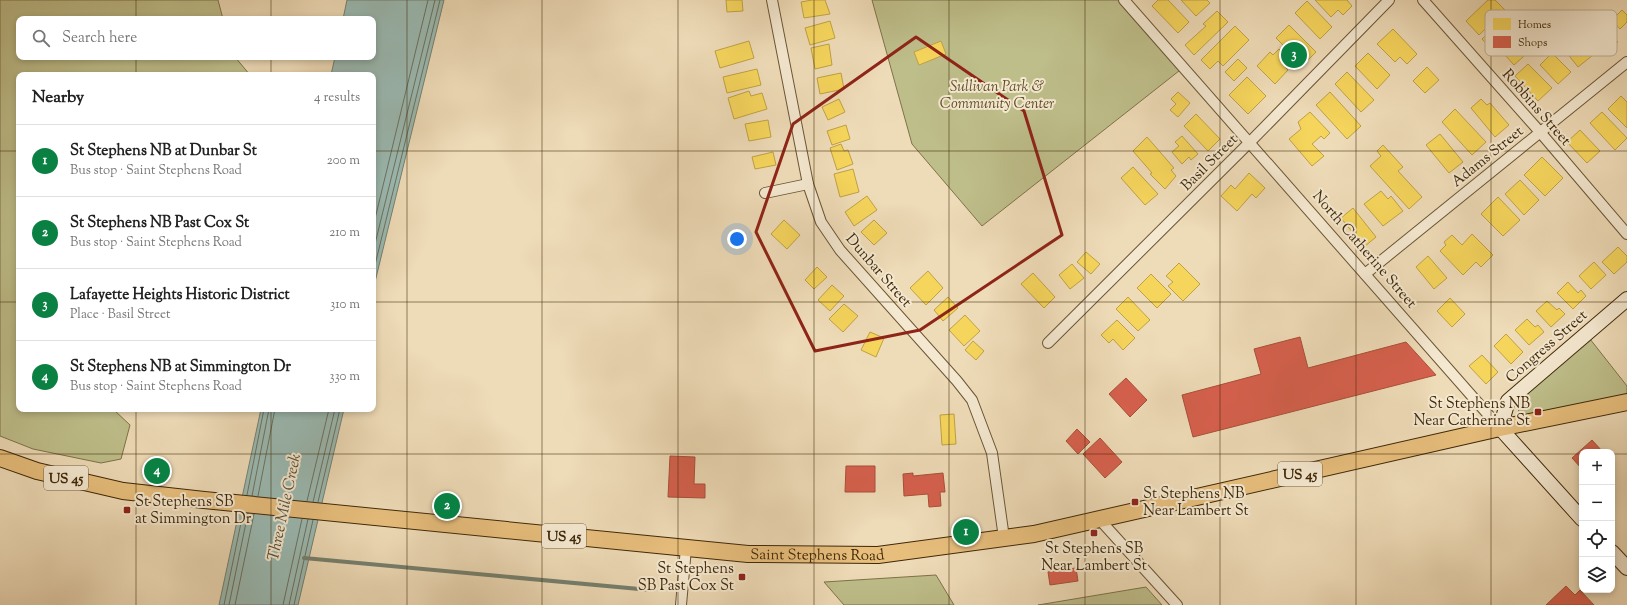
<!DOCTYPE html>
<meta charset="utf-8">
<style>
:root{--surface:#fff;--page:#f6f6f6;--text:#222;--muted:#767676;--line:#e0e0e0;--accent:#0b8043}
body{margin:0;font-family:"Sorts Mill Goudy",serif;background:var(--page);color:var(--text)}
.controls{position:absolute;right:12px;bottom:12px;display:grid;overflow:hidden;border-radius:8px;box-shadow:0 2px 6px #0003}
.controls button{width:36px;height:36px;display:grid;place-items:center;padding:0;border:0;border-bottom:1px solid var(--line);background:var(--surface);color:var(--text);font:20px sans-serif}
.you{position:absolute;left:737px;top:239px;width:14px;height:14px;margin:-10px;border:3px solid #fff;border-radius:50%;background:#1a73e8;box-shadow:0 0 0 6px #1a73e833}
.badge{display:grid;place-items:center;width:26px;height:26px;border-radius:50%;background:var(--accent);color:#fff;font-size:13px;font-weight:700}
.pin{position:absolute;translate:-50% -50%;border:2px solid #fff;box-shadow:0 1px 4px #0006}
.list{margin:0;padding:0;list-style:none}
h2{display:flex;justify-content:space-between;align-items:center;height:52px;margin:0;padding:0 16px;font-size:17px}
h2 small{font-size:13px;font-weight:400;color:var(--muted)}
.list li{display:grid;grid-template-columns:26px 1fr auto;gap:12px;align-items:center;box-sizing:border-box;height:72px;padding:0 16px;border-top:1px solid var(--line)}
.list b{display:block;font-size:15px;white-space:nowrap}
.list p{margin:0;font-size:13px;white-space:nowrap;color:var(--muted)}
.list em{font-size:13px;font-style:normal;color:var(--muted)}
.icon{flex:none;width:22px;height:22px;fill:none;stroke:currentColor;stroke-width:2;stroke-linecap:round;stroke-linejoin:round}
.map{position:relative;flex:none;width:1627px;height:605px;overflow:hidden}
.search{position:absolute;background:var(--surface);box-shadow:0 2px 6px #0003;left:16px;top:16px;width:360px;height:44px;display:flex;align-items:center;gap:10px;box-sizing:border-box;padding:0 14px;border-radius:8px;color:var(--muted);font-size:15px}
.panel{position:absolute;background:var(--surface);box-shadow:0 2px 6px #0003;left:16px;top:72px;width:360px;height:340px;border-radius:8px}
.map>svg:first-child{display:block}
.green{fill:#bebe8a;stroke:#7e7349}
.water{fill:#9abab3;stroke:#76806f}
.homes{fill:#f6d55c;stroke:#bfa143}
.shops{fill:#d6604d;stroke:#a94f38}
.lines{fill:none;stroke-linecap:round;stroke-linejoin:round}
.shore{stroke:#6c715e;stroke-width:1}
.stream{stroke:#76806f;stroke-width:4}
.street-casing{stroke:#6b5534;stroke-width:12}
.secondary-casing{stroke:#3f2808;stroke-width:16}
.primary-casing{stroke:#3f2808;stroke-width:18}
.street{stroke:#f4e8d0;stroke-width:10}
.secondary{stroke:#f4e8d0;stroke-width:14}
.primary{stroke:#e7be7c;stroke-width:16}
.marked{fill:none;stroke:#8f2418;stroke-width:3;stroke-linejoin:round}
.grid{fill:none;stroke:#3f2808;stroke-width:1;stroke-opacity:0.55}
.poi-dot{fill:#8f2418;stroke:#f4e8d0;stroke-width:1.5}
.labels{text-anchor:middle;stroke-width:4;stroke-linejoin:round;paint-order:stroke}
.shield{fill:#f4e8d0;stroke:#756244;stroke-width:1}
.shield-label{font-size:14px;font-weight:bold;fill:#3f2808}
.park-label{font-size:15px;font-style:italic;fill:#5f4e28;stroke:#f4e8d0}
.street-label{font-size:15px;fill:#3f2808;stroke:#f4e8d0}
.poi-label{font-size:15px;fill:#3f2808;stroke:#f4e8d0;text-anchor:end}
.water-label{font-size:16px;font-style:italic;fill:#564c33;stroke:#f4e8d0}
.key{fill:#f4e8d0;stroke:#beae94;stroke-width:1}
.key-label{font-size:11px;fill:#3f2808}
</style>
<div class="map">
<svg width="1627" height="605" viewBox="0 0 1627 605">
<rect width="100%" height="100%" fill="#eedbb7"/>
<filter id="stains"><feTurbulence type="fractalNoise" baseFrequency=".005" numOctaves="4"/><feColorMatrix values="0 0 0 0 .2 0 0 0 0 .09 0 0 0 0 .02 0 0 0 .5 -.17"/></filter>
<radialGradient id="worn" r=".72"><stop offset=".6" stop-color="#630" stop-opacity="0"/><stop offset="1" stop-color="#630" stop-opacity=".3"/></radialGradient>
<!-- green -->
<g class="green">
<polygon points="0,0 218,0 223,19 19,19 19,57 235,57 250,75 19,75 19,409 113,409 130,425 121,459 101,463 33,449 0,436"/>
<polygon points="872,0 1124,0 1184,67 982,226 912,144"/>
<polygon points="1590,339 1627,386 1627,394 1520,417 1518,408 1523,397"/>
<polygon points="936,575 954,605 844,605 824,582"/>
<polygon points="1146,587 1162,605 1038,605"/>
</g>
<!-- water -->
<g class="water">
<polygon points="347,0 444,0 373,290 373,75 331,75 335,57 373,57 373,19 343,19"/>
<polygon points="261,409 344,409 298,605 219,605"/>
</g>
<!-- homes -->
<g class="homes">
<polygon points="726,0 742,0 743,11 727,12"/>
<polygon points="812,0 825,0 830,14 804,18 801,2"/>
<polygon points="1158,0 1168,0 1189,22 1178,33 1152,6"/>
<polygon points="1181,0 1207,0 1210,3 1196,16"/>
<polygon points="1315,0 1347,0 1352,6 1343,15 1338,10 1331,17"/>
<polygon points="1488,0 1495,0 1505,10 1479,35 1466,21"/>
<polygon points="1307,1 1332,27 1320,39 1295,13"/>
<polygon points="1622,10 1627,15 1627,22 1620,29 1612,20"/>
<polygon points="1217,11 1228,22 1194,55 1185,45 1206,26 1203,24"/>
<polygon points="1588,11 1618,42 1611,48 1608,45 1601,52 1574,24"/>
<polygon points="1511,13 1524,26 1495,53 1482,39"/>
<polygon points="830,21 835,38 810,45 805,28"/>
<polygon points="1289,25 1316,52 1303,65 1276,38"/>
<polygon points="1235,26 1249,40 1223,66 1218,61 1210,69 1201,60"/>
<polygon points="1570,27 1593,55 1578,67 1555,38"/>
<polygon points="1393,29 1417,54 1407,64 1400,57 1395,62 1377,44"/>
<polygon points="749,41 754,58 720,68 715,51"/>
<polygon points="941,41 946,54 919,65 914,52"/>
<polygon points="829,44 832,65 815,69 811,48"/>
<polygon points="1514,46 1524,56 1514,65 1505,55"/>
<polygon points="1279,49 1291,61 1285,67 1288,70 1275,84 1257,66 1270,52 1273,55"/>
<polygon points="1368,53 1390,75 1377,89 1355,66"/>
<polygon points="1552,53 1571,72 1558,84 1540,65"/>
<polygon points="1238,59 1247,68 1234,81 1225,72"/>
<polygon points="1528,64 1552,88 1538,101 1515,76"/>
<polygon points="1427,67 1439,80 1425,93 1413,81"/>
<polygon points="757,69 761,85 727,93 723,77"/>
<polygon points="1347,72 1374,100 1361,112 1335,84"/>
<polygon points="841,73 844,89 820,94 817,78"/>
<polygon points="1247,77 1266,96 1248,114 1229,95"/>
<polygon points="749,91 751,96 762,93 767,109 734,119 728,98"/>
<polygon points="1178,92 1190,103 1178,117 1170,110 1176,104 1171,99"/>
<polygon points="1330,92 1361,126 1347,139 1316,105"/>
<polygon points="1621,96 1627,102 1627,128 1608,109"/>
<polygon points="839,99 845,112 828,120 822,107"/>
<polygon points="1481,99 1487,105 1490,103 1509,125 1495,137 1471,108"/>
<polygon points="1455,109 1486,142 1472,155 1442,122"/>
<polygon points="1310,112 1330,133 1324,139 1321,136 1312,144 1324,156 1312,166 1289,139 1301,129 1298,122"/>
<polygon points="1602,112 1627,138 1615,150 1590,123"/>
<polygon points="1196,114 1220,139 1208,151 1184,126"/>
<polygon points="768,120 771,137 749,141 745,124"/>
<polygon points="846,125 850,139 832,145 827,131"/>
<polygon points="1580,130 1600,151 1587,163 1567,142"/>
<polygon points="1440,134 1463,162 1449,173 1426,145"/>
<polygon points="1182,136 1198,154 1191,160 1189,157 1182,164 1172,152 1179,146 1175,142"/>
<polygon points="1147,137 1174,168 1171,170 1176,176 1165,189 1150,174 1152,173 1133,151"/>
<polygon points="841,144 844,151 848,150 853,164 837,170 830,148"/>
<polygon points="1383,145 1403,167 1398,171 1422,197 1409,209 1370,166 1381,156 1377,151"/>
<polygon points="773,152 776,165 755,169 752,157"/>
<polygon points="1542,157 1563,178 1545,196 1524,175"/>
<polygon points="1133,167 1158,194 1145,205 1121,178"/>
<polygon points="853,169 859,192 840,197 834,174"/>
<polygon points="1249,173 1265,188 1256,198 1252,194 1237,211 1221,196 1231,185 1235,189"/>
<polygon points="1520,180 1539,200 1524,215 1505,194"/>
<polygon points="1381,191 1388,199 1391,196 1403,211 1383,226 1364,204"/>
<polygon points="867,196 877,210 854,226 845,212"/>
<polygon points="1498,197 1520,220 1503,236 1481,214"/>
<polygon points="1353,208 1376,237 1364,247 1341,218"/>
<polygon points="784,220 800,235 787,249 771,234"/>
<polygon points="874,220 887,233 874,245 861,232"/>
<polygon points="1472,234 1493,255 1481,267 1476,262 1463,275 1440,251 1446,245 1444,242 1452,235 1462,245"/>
<polygon points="1618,247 1627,256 1627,262 1614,274 1602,262"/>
<polygon points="1086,252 1100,264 1091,274 1077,262"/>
<polygon points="1428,256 1447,278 1434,289 1416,267"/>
<polygon points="1594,262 1606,275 1591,289 1579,276"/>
<polygon points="1179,263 1200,284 1183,301 1168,286 1173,282 1166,276"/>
<polygon points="1072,264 1084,278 1070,289 1059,275"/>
<polygon points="817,267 827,277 814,289 805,280"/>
<polygon points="928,271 943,288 926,305 910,288"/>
<polygon points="1033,273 1055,297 1044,308 1021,284"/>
<polygon points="1151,274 1171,294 1157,308 1137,288"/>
<polygon points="1568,282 1578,293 1581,290 1586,296 1573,309 1557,293"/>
<polygon points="832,285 844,296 830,311 818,300"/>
<polygon points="948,297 958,308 943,321 934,310"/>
<polygon points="1128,297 1150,320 1138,331 1116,309"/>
<polygon points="1450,298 1465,314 1452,327 1437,311"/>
<polygon points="1547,301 1557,310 1559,308 1565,314 1551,327 1536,311"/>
<polygon points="844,304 858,316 843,332 829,319"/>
<polygon points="965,315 980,331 964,346 949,330"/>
<polygon points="1527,319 1535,327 1538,325 1544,332 1529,345 1515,330"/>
<polygon points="1117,320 1135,338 1123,350 1113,339 1109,343 1101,335"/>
<polygon points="870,332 884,338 876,357 861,350"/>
<polygon points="1506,334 1523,352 1511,364 1494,346"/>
<polygon points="973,341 984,351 976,360 965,350"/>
<polygon points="1482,355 1498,372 1486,384 1469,366"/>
<polygon points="954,414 956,444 942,445 940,415"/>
</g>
<!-- shops -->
<g class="shops">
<polygon points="1300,337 1308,368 1406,342 1436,375 1193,437 1182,395 1261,374 1254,349"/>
<polygon points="1126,378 1147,400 1130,417 1109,394"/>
<polygon points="1077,429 1090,442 1078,454 1066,441"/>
<polygon points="1100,438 1122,462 1105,478 1083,454"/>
<polygon points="1592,440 1603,452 1582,452 1582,469 1572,458"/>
<polygon points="670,456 695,457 694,484 705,484 705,498 668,497"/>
<polygon points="846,466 875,466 875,492 845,492"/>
<polygon points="913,473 913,476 943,473 945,492 940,492 941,506 929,507 928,494 904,496 903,474"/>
<polygon points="1076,568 1078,581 1050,585 1048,572"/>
<polygon points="1566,586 1575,595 1580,590 1594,605 1546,605"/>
</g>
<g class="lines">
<!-- shore -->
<g class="shore">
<polyline points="373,227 428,0"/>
<polyline points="373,252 435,0"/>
<polyline points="373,273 440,0"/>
<polyline points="247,495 264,409"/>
<polyline points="252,496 269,409"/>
<polyline points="258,496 275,409"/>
<polyline points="307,501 329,409"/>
<polyline points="313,502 335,409"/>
<polyline points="318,502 340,409"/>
<polyline points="224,605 243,513"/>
<polyline points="229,605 248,513"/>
<polyline points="235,605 254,514"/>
<polyline points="283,605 302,519"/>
<polyline points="289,605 308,519"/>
<polyline points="294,605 313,520"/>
</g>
<!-- stream -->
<polyline class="stream" points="304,558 650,590"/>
<!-- street casing -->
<g class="street-casing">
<g id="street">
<polyline points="772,0 808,184 821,222 840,250 957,381 972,400 992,453 1004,538"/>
<polyline points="1124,0 1500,428"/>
<polyline points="1423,0 1540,132 1627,234"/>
<polyline points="765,193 808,184"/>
<polyline points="1365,274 1627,62"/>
<polyline points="1048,343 1250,142 1389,0"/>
<polyline points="1100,520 1177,605"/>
<polyline points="681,605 686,548"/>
</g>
</g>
<!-- secondary casing -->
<g class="secondary-casing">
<g id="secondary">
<polyline points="1582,519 1500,428 1508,401 1627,299"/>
<polyline points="1612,552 1627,568"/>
</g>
</g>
<!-- primary casing -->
<g class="primary-casing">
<g id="primary">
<path id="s1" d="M0 458 37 471 123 491 204 500 748 554 878 555 1034 534 1500 428 1627 402"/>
</g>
</g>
<!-- street -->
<use href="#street" class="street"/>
<!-- secondary -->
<use href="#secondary" class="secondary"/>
<!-- primary -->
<use href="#primary" class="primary"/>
</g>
<!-- marked area -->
<path class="marked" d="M916 37 1024 111 1062 235 920 330 815 351 756 232 793 124Z"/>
<!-- grid -->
<path class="grid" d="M136 0V19M271 0V19M407 0V605M542 0V605M678 0V605M814 0V605M949 0V605M1085 0V605M1220 0V605M1356 0V605M1491 0V605M136 57V75M271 57V75M0 151H19M373 151H1627M0 302H19M373 302H1627M136 409V605M271 409V605M0 454H1582M1612 454H1627"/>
<!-- markers -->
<g class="poi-dot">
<rect x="1534" y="408" width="8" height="8" rx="2"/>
<rect x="1131" y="498" width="8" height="8" rx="2"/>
<rect x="123" y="506" width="8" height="8" rx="2"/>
<rect x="1090" y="529" width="8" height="8" rx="2"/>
<rect x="738" y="573" width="8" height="8" rx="2"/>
</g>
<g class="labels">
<!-- shield labels -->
<g class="shield">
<rect x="1278" y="462" width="44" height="24" rx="3"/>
<rect x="44" y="466" width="44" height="24" rx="3"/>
<rect x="542" y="524" width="44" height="24" rx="3"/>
</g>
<g class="shield-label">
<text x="1300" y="479">US 45</text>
<text x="66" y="483">US 45</text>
<text x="564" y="541">US 45</text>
</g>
<!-- park labels -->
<g class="park-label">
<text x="997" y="91">Sullivan Park &amp;<tspan x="997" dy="17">Community Center</tspan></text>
</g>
<!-- street labels -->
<g class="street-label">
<text transform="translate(1537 107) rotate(49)" y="5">Robbins Street</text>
<text transform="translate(1487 156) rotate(-39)" y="5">Adams Street</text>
<text transform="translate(1209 162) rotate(-45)" y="5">Basil Street</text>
<text transform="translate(1365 249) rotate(49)" y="5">North Catherine Street</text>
<text transform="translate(879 270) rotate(49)" y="5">Dunbar Street</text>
<text transform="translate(1546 346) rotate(-41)" y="5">Congress Street</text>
<text dy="5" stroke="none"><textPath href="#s1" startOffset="825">Saint Stephens Road</textPath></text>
</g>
<!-- poi labels -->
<g class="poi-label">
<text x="1530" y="408">St Stephens NB<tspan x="1530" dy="17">Near Catherine St</tspan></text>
<text x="1143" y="498" text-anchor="start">St Stephens NB<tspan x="1143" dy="17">Near Lambert St</tspan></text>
<text x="135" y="506" text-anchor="start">St Stephens SB<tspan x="135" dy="17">at Simmington Dr</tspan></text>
<text x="1094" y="553" text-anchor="middle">St Stephens SB<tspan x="1094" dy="17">Near Lambert St</tspan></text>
<text x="734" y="573">St Stephens<tspan x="734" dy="17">SB Past Cox St</tspan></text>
</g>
<!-- water labels -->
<g class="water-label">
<text transform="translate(283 507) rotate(-78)" y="6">Three Mile Creek</text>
</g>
</g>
<!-- legend -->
<rect x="1485" y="10" width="132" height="46" rx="6" class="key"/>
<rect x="1493" y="18" width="18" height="12" fill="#f6d55c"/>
<rect x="1493" y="36" width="18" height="12" fill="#d6604d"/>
<g class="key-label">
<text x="1518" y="28">Homes</text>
<text x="1518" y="46">Shops</text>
</g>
<rect width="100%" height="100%" filter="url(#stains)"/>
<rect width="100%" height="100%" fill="url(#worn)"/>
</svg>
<div class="controls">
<button>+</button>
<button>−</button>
<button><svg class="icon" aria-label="locate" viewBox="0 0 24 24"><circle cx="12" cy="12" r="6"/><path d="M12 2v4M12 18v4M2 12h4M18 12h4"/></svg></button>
<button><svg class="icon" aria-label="layers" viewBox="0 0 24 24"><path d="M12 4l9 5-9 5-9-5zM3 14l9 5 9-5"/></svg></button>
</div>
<div class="you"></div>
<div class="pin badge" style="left:966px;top:532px">1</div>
<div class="pin badge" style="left:447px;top:506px">2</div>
<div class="pin badge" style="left:1294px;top:55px">3</div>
<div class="pin badge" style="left:157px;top:471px">4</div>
<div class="search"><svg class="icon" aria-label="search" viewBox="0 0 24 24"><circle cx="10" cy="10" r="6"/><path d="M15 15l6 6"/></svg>Search here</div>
<section class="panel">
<h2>Nearby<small>4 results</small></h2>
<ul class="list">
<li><span class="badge">1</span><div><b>St Stephens NB at Dunbar St</b><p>Bus stop · Saint Stephens Road</p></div><em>200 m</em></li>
<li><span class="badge">2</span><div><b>St Stephens NB Past Cox St</b><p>Bus stop · Saint Stephens Road</p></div><em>210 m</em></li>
<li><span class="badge">3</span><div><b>Lafayette Heights Historic District</b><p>Place · Basil Street</p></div><em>310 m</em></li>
<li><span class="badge">4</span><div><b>St Stephens NB at Simmington Dr</b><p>Bus stop · Saint Stephens Road</p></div><em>330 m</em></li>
</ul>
</section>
</div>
